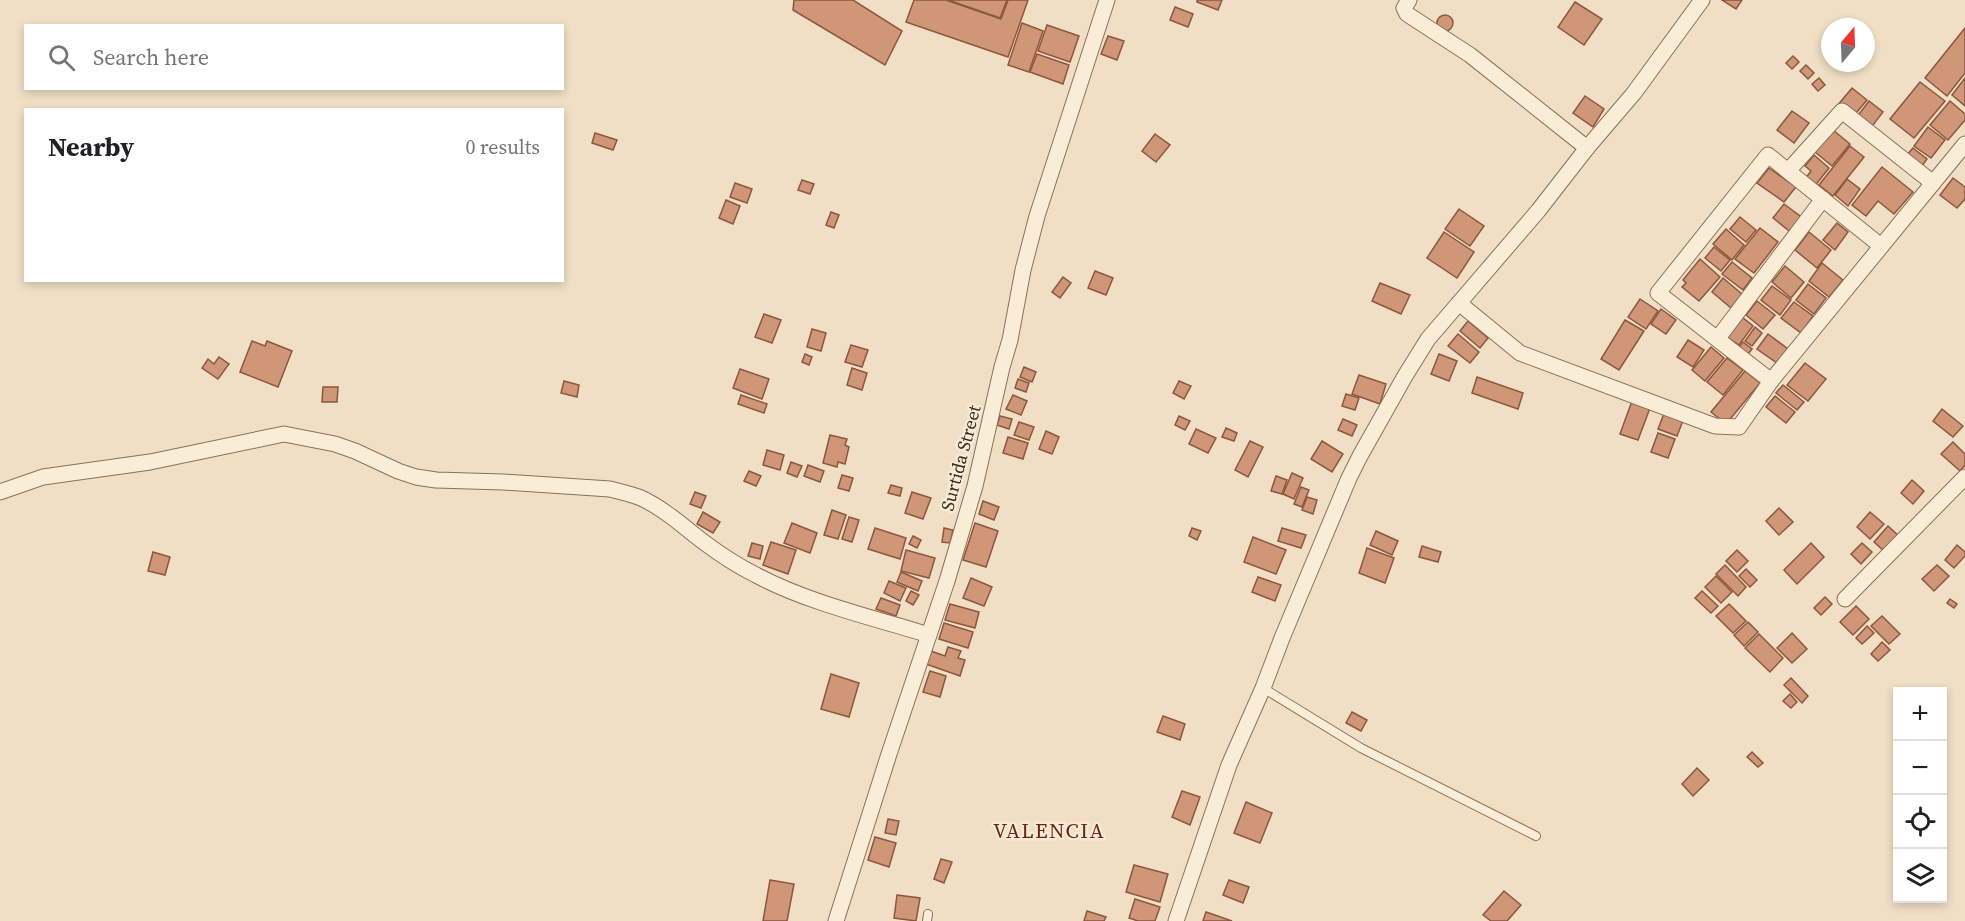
<!DOCTYPE html>
<meta charset="utf-8">
<style>
:root{--surface:#fff;--page:#f2f2f2;--text:#202124;--muted:#757577;--line:#e0e0e0}
body{margin:0;font-family:"Source Serif 4",serif;background:var(--page);color:var(--text)}
.controls{position:absolute;right:18px;bottom:18px;display:grid;overflow:hidden;border-radius:0px;box-shadow:0 3px 9px #0003}
.controls button{width:54px;height:54px;display:grid;place-items:center;padding:0;border:0;border-bottom:2px solid var(--line);background:var(--surface);color:var(--text);font:30px sans-serif}
.compass{position:absolute;left:1821px;top:18px;width:54px;height:54px;border-radius:50%;background:var(--surface);box-shadow:0 3px 9px #0003;rotate:19deg}
.list{margin:0;padding:0;list-style:none}
h2{display:flex;justify-content:space-between;align-items:center;height:78px;margin:0;padding:0 24px;font-size:26px}
h2 small{font-size:20px;font-weight:400;color:var(--muted)}
.icon{flex:none;width:33px;height:33px;fill:none;stroke:currentColor;stroke-width:2;stroke-linecap:round;stroke-linejoin:round}
.map{position:relative;flex:none;width:1965px;height:921px;overflow:hidden}
.search{position:absolute;background:var(--surface);box-shadow:0 3px 9px #0003;left:24px;top:24px;width:540px;height:66px;display:flex;align-items:center;gap:15px;box-sizing:border-box;padding:0 21px;border-radius:0px;color:var(--muted);font-size:22px}
.panel{position:absolute;background:var(--surface);box-shadow:0 3px 9px #0003;left:24px;top:108px;width:540px;height:174px;border-radius:0px}
.map>svg:first-child{display:block}
.building{fill:#d09678;stroke:#8c573e;stroke-width:1.5}
.lines{fill:none;stroke-linecap:round;stroke-linejoin:round}
.service-casing{stroke:#8c7059;stroke-width:10}
.minor-casing{stroke:#8c7059;stroke-width:17}
.service{stroke:#faedd8;stroke-width:8}
.minor{stroke:#faedd8;stroke-width:15}
.labels{text-anchor:middle;stroke-width:5;stroke-linejoin:round;paint-order:stroke}
.street-label{font-size:18px;fill:#3b2a1e;stroke:#f7ead4}
.quarter-label{font-size:21px;letter-spacing:1.5px;fill:#6a251b;stroke:#f7ead4}
</style>
<div class="map">
<svg width="1965" height="921" viewBox="0 0 1965 921">
<rect width="100%" height="100%" fill="#f0dfc4"/>
<!-- building -->
<g class="building">
<polygon points="794,0 853,0 902,31 885,65 793,10"/>
<polygon points="914,0 946,0 1001,19 1008,0 1028,0 1008,57 906,22"/>
<polygon points="948,0 1007,0 1000,18"/>
<polygon points="1197,0 1222,0 1218,10 1197,2"/>
<polygon points="1722,0 1742,0 1736,9"/>
<polygon points="1575,2 1602,19 1584,45 1558,27"/>
<polygon points="1175,7 1193,14 1188,27 1170,20"/>
<circle cx="1445" cy="23" r="8"/>
<polygon points="1022,23 1043,31 1029,72 1008,65"/>
<polygon points="1047,25 1079,36 1070,62 1038,51"/>
<polygon points="1965,28 1965,73 1947,96 1925,78"/>
<polygon points="1108,36 1124,41 1117,60 1101,54"/>
<polygon points="1037,54 1069,65 1063,84 1030,72"/>
<polygon points="1793,56 1799,62 1792,69 1786,63"/>
<polygon points="1806,65 1814,73 1808,79 1800,71"/>
<polygon points="1819,78 1825,85 1818,91 1812,84"/>
<polygon points="1965,78 1965,106 1952,95"/>
<polygon points="1920,82 1945,101 1914,138 1890,119"/>
<polygon points="1852,88 1867,100 1852,118 1837,106"/>
<polygon points="1585,96 1604,109 1593,127 1573,113"/>
<polygon points="1869,101 1883,112 1870,129 1856,118"/>
<polygon points="1950,101 1965,114 1965,120 1948,140 1930,125"/>
<polygon points="1792,111 1809,123 1794,143 1777,130"/>
<polygon points="1928,127 1945,140 1931,158 1914,146"/>
<polygon points="1833,130 1850,144 1832,166 1815,152"/>
<polygon points="595,133 617,140 613,150 592,143"/>
<polygon points="1155,134 1170,145 1156,162 1142,151"/>
<polygon points="1850,146 1864,157 1833,196 1819,185"/>
<polygon points="1913,148 1927,159 1920,169 1905,157"/>
<polygon points="1814,155 1829,168 1814,187 1805,179 1811,171 1805,166"/>
<polygon points="1882,167 1913,192 1894,214 1878,201 1866,216 1852,205"/>
<polygon points="1769,168 1796,187 1784,202 1757,183"/>
<polygon points="1953,178 1965,187 1965,199 1957,208 1940,195"/>
<polygon points="1847,179 1860,189 1848,206 1835,195"/>
<polygon points="802,180 814,184 810,194 798,190"/>
<polygon points="735,183 752,189 747,203 730,197"/>
<polygon points="726,200 740,206 733,224 719,218"/>
<polygon points="1784,204 1804,219 1793,234 1773,218"/>
<polygon points="1459,209 1484,226 1470,246 1445,229"/>
<polygon points="831,212 839,215 834,228 826,225"/>
<polygon points="1740,217 1756,230 1746,242 1730,229"/>
<polygon points="1837,223 1848,232 1835,250 1823,240"/>
<polygon points="1760,228 1778,242 1754,273 1735,259"/>
<polygon points="1726,229 1744,245 1732,260 1713,244"/>
<polygon points="1444,232 1474,252 1457,278 1427,258"/>
<polygon points="1809,232 1831,250 1817,268 1795,250"/>
<polygon points="1714,247 1730,260 1721,271 1705,258"/>
<polygon points="1700,259 1720,277 1699,301 1682,287 1686,283 1683,280"/>
<polygon points="1732,262 1752,278 1743,290 1722,274"/>
<polygon points="1822,263 1843,280 1829,297 1809,281"/>
<polygon points="1785,266 1804,282 1791,298 1772,282"/>
<polygon points="1095,271 1113,278 1106,295 1088,288"/>
<polygon points="1063,277 1071,283 1060,298 1052,292"/>
<polygon points="1723,278 1742,294 1731,308 1712,292"/>
<polygon points="1380,283 1410,295 1401,314 1372,301"/>
<polygon points="1808,284 1826,298 1814,314 1796,300"/>
<polygon points="1772,286 1791,300 1780,315 1761,300"/>
<polygon points="1640,299 1658,311 1646,329 1628,317"/>
<polygon points="1757,301 1775,315 1763,329 1746,315"/>
<polygon points="1794,302 1813,316 1801,333 1781,318"/>
<polygon points="1661,309 1676,320 1666,334 1651,324"/>
<polygon points="764,314 781,320 772,343 755,337"/>
<polygon points="1742,317 1753,326 1739,345 1727,337"/>
<polygon points="1625,320 1644,331 1619,370 1601,359"/>
<polygon points="1468,321 1488,338 1480,348 1460,331"/>
<polygon points="1755,327 1762,333 1752,346 1745,341"/>
<polygon points="812,329 826,333 821,351 807,347"/>
<polygon points="1458,334 1479,352 1470,363 1448,346"/>
<polygon points="1768,334 1788,349 1777,363 1757,349"/>
<polygon points="1688,340 1704,350 1693,367 1677,357"/>
<polygon points="252,341 265,346 267,341 292,351 278,387 240,372"/>
<polygon points="1743,342 1752,349 1746,357 1737,350"/>
<polygon points="851,345 868,350 862,367 845,362"/>
<polygon points="1711,347 1724,358 1705,381 1692,370"/>
<polygon points="805,354 812,357 809,365 802,362"/>
<polygon points="1439,354 1457,361 1449,381 1431,374"/>
<polygon points="219,357 229,364 218,379 202,368 208,359 214,364"/>
<polygon points="1727,358 1743,370 1723,395 1707,382"/>
<polygon points="1805,363 1826,379 1808,401 1787,385"/>
<polygon points="1024,367 1036,372 1032,382 1020,377"/>
<polygon points="852,368 867,373 862,390 847,385"/>
<polygon points="740,369 769,379 762,399 733,388"/>
<polygon points="1745,371 1760,383 1726,424 1711,412"/>
<polygon points="1359,375 1386,384 1380,404 1352,394"/>
<polygon points="1477,377 1523,393 1518,409 1472,393"/>
<polygon points="1018,379 1029,383 1026,392 1015,388"/>
<polygon points="564,381 579,385 577,397 561,393"/>
<polygon points="1179,381 1191,386 1184,399 1173,393"/>
<polygon points="1783,385 1804,402 1797,410 1776,393"/>
<polygon points="323,387 338,387 337,402 322,402"/>
<polygon points="1346,394 1359,398 1355,410 1342,406"/>
<polygon points="741,395 767,404 764,413 738,404"/>
<polygon points="1013,395 1027,401 1021,415 1006,409"/>
<polygon points="1775,396 1795,412 1786,423 1766,407"/>
<polygon points="1632,401 1650,408 1638,440 1620,434"/>
<polygon points="1942,409 1963,426 1953,437 1933,421"/>
<polygon points="1665,411 1684,418 1677,436 1658,429"/>
<polygon points="1000,416 1012,419 1009,429 997,425"/>
<polygon points="1179,416 1190,421 1185,430 1175,425"/>
<polygon points="1343,419 1357,425 1352,436 1338,430"/>
<polygon points="1019,422 1034,427 1029,440 1014,435"/>
<polygon points="1226,428 1237,433 1234,441 1222,437"/>
<polygon points="1196,429 1216,438 1208,453 1189,444"/>
<polygon points="1046,431 1059,437 1052,454 1039,449"/>
<polygon points="1658,433 1675,439 1668,458 1651,452"/>
<polygon points="830,435 847,439 845,445 849,447 845,464 838,462 837,467 823,463"/>
<polygon points="1008,437 1028,443 1023,459 1003,453"/>
<polygon points="1250,441 1263,447 1248,477 1235,470"/>
<polygon points="1322,441 1343,454 1332,472 1311,459"/>
<polygon points="1953,442 1965,454 1965,465 1960,471 1941,454"/>
<polygon points="767,450 784,455 780,470 763,465"/>
<polygon points="791,462 802,466 797,477 787,473"/>
<polygon points="808,465 824,471 820,482 804,476"/>
<polygon points="749,471 761,476 756,486 744,481"/>
<polygon points="1292,473 1303,478 1294,499 1283,494"/>
<polygon points="842,475 853,478 849,491 838,488"/>
<polygon points="1276,476 1287,480 1282,494 1271,491"/>
<polygon points="1912,480 1924,491 1913,504 1901,493"/>
<polygon points="891,485 902,488 900,496 888,493"/>
<polygon points="1301,487 1309,490 1302,507 1294,504"/>
<polygon points="695,492 706,496 701,508 690,504"/>
<polygon points="912,492 931,498 923,519 905,513"/>
<polygon points="1307,497 1317,500 1313,514 1302,510"/>
<polygon points="983,501 999,507 994,520 979,514"/>
<polygon points="1779,508 1793,522 1779,535 1766,521"/>
<polygon points="832,510 846,515 838,539 824,535"/>
<polygon points="703,512 720,522 713,533 697,524"/>
<polygon points="1870,512 1884,524 1870,539 1857,527"/>
<polygon points="849,517 859,520 852,542 842,539"/>
<polygon points="792,523 817,533 810,553 784,543"/>
<polygon points="975,523 998,531 986,567 963,560"/>
<polygon points="1888,526 1900,537 1886,553 1874,542"/>
<polygon points="875,528 906,538 900,559 868,549"/>
<polygon points="944,528 953,530 950,543 942,542"/>
<polygon points="1192,528 1201,531 1197,540 1189,536"/>
<polygon points="1282,528 1306,535 1301,548 1278,541"/>
<polygon points="1376,531 1398,541 1392,555 1370,545"/>
<polygon points="913,536 921,540 917,548 909,544"/>
<polygon points="1253,537 1286,550 1276,574 1244,562"/>
<polygon points="771,542 796,550 788,574 763,565"/>
<polygon points="752,543 763,546 760,559 748,556"/>
<polygon points="1811,543 1824,557 1797,584 1784,570"/>
<polygon points="1862,543 1872,552 1861,564 1851,554"/>
<polygon points="1957,545 1965,552 1965,556 1954,568 1945,560"/>
<polygon points="1422,546 1441,552 1438,562 1419,557"/>
<polygon points="1367,548 1394,558 1385,583 1359,573"/>
<polygon points="906,550 935,558 929,578 901,571"/>
<polygon points="1737,550 1748,561 1737,572 1726,561"/>
<polygon points="153,552 170,557 165,575 148,571"/>
<polygon points="1725,565 1746,587 1738,596 1716,574"/>
<polygon points="1937,565 1949,576 1934,591 1922,579"/>
<polygon points="1746,569 1757,580 1750,587 1739,576"/>
<polygon points="901,572 922,581 918,591 897,582"/>
<polygon points="1716,576 1732,592 1721,603 1705,587"/>
<polygon points="1258,577 1281,585 1275,601 1252,592"/>
<polygon points="971,578 992,587 984,606 963,598"/>
<polygon points="889,581 906,588 900,601 884,593"/>
<polygon points="911,591 919,595 913,605 906,601"/>
<polygon points="1702,591 1718,606 1711,613 1695,598"/>
<polygon points="1825,597 1832,604 1821,615 1814,608"/>
<polygon points="881,598 900,605 896,616 876,609"/>
<polygon points="1950,599 1957,604 1954,608 1947,603"/>
<polygon points="950,604 979,612 975,628 945,620"/>
<polygon points="1729,604 1746,621 1733,633 1716,616"/>
<polygon points="1856,606 1869,619 1853,635 1840,622"/>
<polygon points="1882,616 1900,634 1889,644 1871,626"/>
<polygon points="1748,622 1758,632 1744,646 1734,635"/>
<polygon points="944,623 973,632 968,648 939,639"/>
<polygon points="1867,626 1874,633 1862,644 1856,638"/>
<polygon points="1792,633 1807,649 1792,663 1777,648"/>
<polygon points="1759,634 1783,658 1770,672 1745,648"/>
<polygon points="1882,642 1890,650 1878,661 1871,654"/>
<polygon points="948,647 961,651 958,658 965,660 960,676 926,664 931,651 945,656"/>
<polygon points="930,671 946,676 940,697 923,692"/>
<polygon points="831,674 859,683 849,717 821,709"/>
<polygon points="1791,678 1808,696 1802,703 1784,685"/>
<polygon points="1790,694 1797,702 1791,708 1783,701"/>
<polygon points="1352,712 1367,720 1361,731 1346,723"/>
<polygon points="1163,716 1185,724 1180,740 1157,732"/>
<polygon points="1752,752 1763,763 1758,767 1747,757"/>
<polygon points="1697,768 1709,780 1693,796 1682,784"/>
<polygon points="1182,791 1200,797 1190,825 1172,817"/>
<polygon points="1246,802 1272,813 1260,843 1234,833"/>
<polygon points="888,819 899,821 896,835 885,833"/>
<polygon points="875,837 896,843 889,867 868,860"/>
<polygon points="941,859 952,862 944,883 934,879"/>
<polygon points="1134,865 1168,874 1160,902 1126,892"/>
<polygon points="770,880 794,884 787,921 763,921"/>
<polygon points="1229,880 1249,887 1243,903 1223,895"/>
<polygon points="1504,891 1521,905 1507,921 1491,921 1483,915"/>
<polygon points="897,895 920,898 916,921 894,918"/>
<polygon points="1135,899 1160,907 1155,921 1138,921 1129,918"/>
<polygon points="1087,911 1106,917 1104,921 1084,921"/>
<polygon points="1206,912 1232,921 1203,921"/>
</g>
<g class="lines">
<!-- service casing -->
<g class="service-casing">
<g id="service">
<polyline points="1263,688 1361,748 1536,836"/>
<polyline points="927,921 928,914"/>
</g>
</g>
<!-- minor casing -->
<g class="minor-casing">
<g id="minor">
<polyline points="1409,0 1404,8 1407,14 1470,55 1587,148"/>
<polyline points="1788,171 1842,111 1933,183"/>
<polyline points="1459,303 1520,353 1715,426 1739,427 1771,381 1965,144"/>
<polyline points="1718,338 1823,199"/>
<polyline points="1771,381 1658,293 1768,155 1881,246"/>
<path d="M0 492 43 477 150 462 284 434 335 444 355 451 398 471 416 477 436 480 503 482 610 489C621 492 631 494 641 498 665 509 685 528 705 543 721 555 738 566 756 575 806 602 874 618 929 635"/>
<polyline points="1845,599 1965,477"/>
<polyline points="836,921 889,754 947,581 975,486 1002,367 1010,340 1023,270 1037,216 1107,0"/>
<polyline points="1176,921 1229,765 1263,688 1282,638 1349,478 1360,456 1405,376 1428,339 1538,211 1587,148 1634,93 1702,0"/>
</g>
</g>
<!-- service -->
<use href="#service" class="service"/>
<!-- minor -->
<use href="#minor" class="minor"/>
</g>
<g class="labels">
<!-- street labels -->
<g class="street-label">
<text transform="translate(961 458) rotate(-75)" y="6">Surtida Street</text>
</g>
<!-- quarter labels -->
<g class="quarter-label">
<text x="1049" y="838">VALENCIA</text>
</g>
</g>
</svg>
<div class="controls">
<button>+</button>
<button>−</button>
<button><svg class="icon" aria-label="locate" viewBox="0 0 24 24"><circle cx="12" cy="12" r="6"/><path d="M12 2v4M12 18v4M2 12h4M18 12h4"/></svg></button>
<button><svg class="icon" aria-label="layers" viewBox="0 0 24 24"><path d="M12 4l9 5-9 5-9-5zM3 14l9 5 9-5"/></svg></button>
</div>
<svg class="compass" viewBox="-18 -18 36 36"><path d="M0-13l5 13h-10z" fill="#e53935"/><path d="M0 13l5-13h-10z" fill="#757577"/></svg>
<div class="search"><svg class="icon" aria-label="search" viewBox="0 0 24 24"><circle cx="10" cy="10" r="6"/><path d="M15 15l6 6"/></svg>Search here</div>
<section class="panel">
<h2>Nearby<small>0 results</small></h2>
<ul class="list">
</ul>
</section>
</div>
